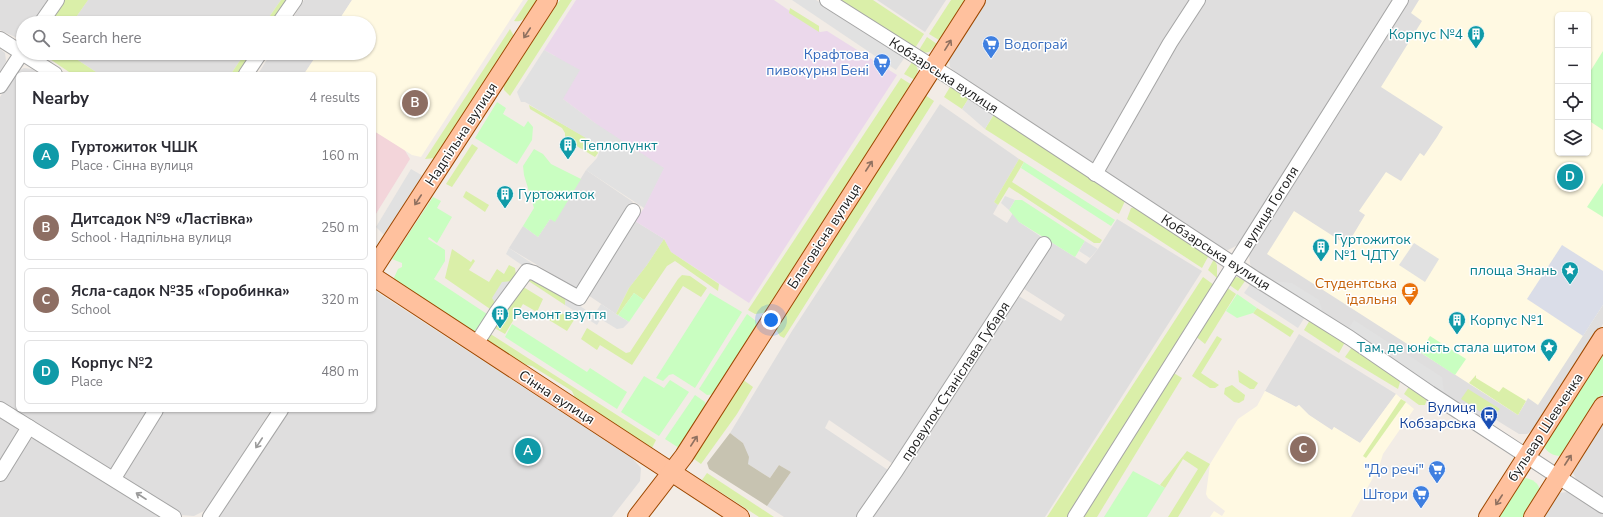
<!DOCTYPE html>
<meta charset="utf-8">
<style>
:root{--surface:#fff;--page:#f7f7f7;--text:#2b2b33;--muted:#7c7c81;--line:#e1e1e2;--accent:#b45309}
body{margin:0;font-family:"Nunito Sans",sans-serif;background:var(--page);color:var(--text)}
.controls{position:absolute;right:12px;top:12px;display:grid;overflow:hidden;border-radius:6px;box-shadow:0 1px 3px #0004}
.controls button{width:36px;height:36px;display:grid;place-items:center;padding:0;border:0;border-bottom:1px solid var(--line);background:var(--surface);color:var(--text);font:20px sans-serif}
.you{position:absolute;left:771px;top:320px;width:14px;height:14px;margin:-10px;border:3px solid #fff;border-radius:50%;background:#1a73e8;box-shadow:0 0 0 6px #1a73e833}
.badge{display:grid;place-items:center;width:26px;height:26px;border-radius:50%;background:var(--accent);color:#fff;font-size:13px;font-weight:700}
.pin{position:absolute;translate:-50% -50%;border:2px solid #fff;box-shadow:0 1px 4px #0006}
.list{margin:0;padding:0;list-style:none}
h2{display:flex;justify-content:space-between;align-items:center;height:52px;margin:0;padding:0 16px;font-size:17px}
h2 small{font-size:13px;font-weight:400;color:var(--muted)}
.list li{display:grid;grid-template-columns:26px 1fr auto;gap:12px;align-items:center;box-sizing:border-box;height:64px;margin:0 8px 8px;padding:0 8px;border:1px solid var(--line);border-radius:6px}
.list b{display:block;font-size:15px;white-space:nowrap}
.list p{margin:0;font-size:13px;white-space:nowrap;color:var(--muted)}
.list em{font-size:13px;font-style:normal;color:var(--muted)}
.icon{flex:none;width:22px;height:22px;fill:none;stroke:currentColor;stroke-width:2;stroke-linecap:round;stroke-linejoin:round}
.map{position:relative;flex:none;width:1603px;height:517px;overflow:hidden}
.search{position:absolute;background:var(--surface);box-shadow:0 1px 3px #0004;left:16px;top:16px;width:360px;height:44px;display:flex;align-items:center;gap:10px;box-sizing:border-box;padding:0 14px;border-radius:22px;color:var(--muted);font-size:15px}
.panel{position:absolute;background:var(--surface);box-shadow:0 1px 3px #0004;left:16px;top:72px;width:360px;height:340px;border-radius:6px}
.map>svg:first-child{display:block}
.residential{fill:#dfdede;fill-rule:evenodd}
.commercial{fill:#f3d5da}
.industrial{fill:#ebd8eb}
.education{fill:#fff9e2;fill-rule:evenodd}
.construction{fill:#c7c3b1}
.grass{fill:#daefa9}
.park{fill:#c9fec1}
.parking{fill:#e1e1e1}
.plaza{fill:#dadde8}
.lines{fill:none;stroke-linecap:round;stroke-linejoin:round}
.minor-casing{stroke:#a5a5a5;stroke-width:16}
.major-casing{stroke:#9d4800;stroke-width:20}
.minor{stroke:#fff;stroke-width:14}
.major{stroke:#ffc19e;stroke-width:18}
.oneway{stroke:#907160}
.oneway2{stroke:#9b9b9b}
.labels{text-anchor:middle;stroke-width:3;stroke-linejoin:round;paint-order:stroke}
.culture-label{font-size:14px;fill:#0d838f;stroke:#fff;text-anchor:start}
.shop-label{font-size:14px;fill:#366cbe;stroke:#fff;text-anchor:end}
.street-label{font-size:14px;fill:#212121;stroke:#fff}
.food-label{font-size:14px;fill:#c56008;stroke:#fff;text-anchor:end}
.transit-label{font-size:14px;fill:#164399;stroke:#fff;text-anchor:end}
</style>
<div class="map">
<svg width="1603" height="517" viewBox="0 0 1603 517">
<rect width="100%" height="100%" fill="#f2ece6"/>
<!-- residential -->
<g class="residential">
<polygon points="0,0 49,0 33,23 23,23 23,35 17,38 0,30"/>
<polygon points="88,0 281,0 265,23 72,23"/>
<polygon points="304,0 352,0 337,23 290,23"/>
<polygon points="877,0 946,0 925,32"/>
<polygon points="985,0 1392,0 1243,237 1238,245 1228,250 1221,249 959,77 950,67 949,59 951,52"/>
<path d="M1409 0H1603V324L1535 429 1527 434H1519L1493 418 1485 420 1269 281 1252 268 1250 264 1249 254 1356 80ZM1558 15H1588V153H1558Z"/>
<polygon points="0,49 5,53 6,61 0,74"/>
<polygon points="67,53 245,53 231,74 99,74"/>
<polygon points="271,53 318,53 304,74 258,74"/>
<polygon points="24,68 32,69 40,74 18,74 18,410 271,410 211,503 204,511 194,516 180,515 0,402 0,97 16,72"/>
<polygon points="940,104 1019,159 994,202 998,205 993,214 1007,223 1013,213 1019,222 1043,238 893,464 829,420 825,428 891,472 860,517 784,517 767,506 791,472 779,465 770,478 748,464 743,443 730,433 792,331"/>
<polygon points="586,170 633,202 577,289 509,248 523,226 538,237 550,219 555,221"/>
<polygon points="1117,219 1202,271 1045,517 870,517 1015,294 1061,321 1065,315 1021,287 1051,242 1086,264 1098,249"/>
<polygon points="635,221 664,239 647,265 629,288 616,314 588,295"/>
<polygon points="374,290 632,458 641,468 640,481 612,517 217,517 286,410 374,410"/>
<polygon points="1299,334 1396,394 1360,443 1334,427 1332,431 1309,415 1299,405 1296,407 1265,391"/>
<polygon points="0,416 15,426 19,432 0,470"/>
<polygon points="1603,418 1603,499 1577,481 1572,471"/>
<polygon points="29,439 36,439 161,517 0,517 0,481"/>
<polygon points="1567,492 1603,514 1603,517 1541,517 1558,493"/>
</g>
<!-- commercial -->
<polygon class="commercial" points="374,131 404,149 410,159 374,217"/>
<!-- industrial -->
<polygon class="industrial" points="576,0 774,0 820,32 827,31 897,75 749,303 671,252 664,239 635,221 644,208 595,123 563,99 555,56 544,50"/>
<!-- education -->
<g class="education">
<polygon points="352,0 523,0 421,157 412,155 374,131 374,74 304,74 318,53 369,53 369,23 337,23"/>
<path d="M1419 0H1603V305L1538 405 1528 398 1518 415 1267 254 1294 211 1347 245 1365 215 1359 211 1386 172 1401 181 1420 153 1424 156 1437 137 1443 127 1381 87 1422 21 1411 13ZM1558 15H1588V153H1558Z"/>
<polygon points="1265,391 1296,407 1299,405 1309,415 1332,430 1334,427 1360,443 1396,394 1414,409 1383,454 1379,467 1351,517 1210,517 1214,511 1222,516 1225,511 1208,498 1206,494 1210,464 1238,419 1257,406"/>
</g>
<!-- construction -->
<polygon class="construction" points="730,433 743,443 749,457 748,464 770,478 779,465 791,472 767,506 709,469 707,463"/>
<!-- grass -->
<g class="grass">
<polygon points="63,0 88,0 72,23 49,23"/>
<polygon points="281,0 286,0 271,23 265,23"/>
<path d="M528 0H537C532 8 526 24 514 21Z"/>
<polygon points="560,0 572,0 510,96 504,90 504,85"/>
<polygon points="841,0 873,0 924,34 915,48"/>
<polygon points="951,0 965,0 939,40 929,34"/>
<polygon points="790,8 819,26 819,32 789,13"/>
<polygon points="510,29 514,36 435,158 425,159"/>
<polygon points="927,37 937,44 929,52 923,53 919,50"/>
<polygon points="41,53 67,53 99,74 72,74"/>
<polygon points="245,53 251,53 238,74 231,74"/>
<polygon points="912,62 916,65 918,70 915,80 904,74"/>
<polygon points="901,78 912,85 765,313 755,314 748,310"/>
<polygon points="950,87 969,98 962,109 944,97"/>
<polygon points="925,95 934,101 784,338 780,336 775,328"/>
<polygon points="529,105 592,141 598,153 595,157 565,139 565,133 562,128 530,109"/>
<polygon points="994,114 1125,201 1119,214 985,129"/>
<polygon points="472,144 478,148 452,187 446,184"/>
<polygon points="1019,159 1024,162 1012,182 1102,240 1100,243 1094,243 1009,187 998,205 994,202"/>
<polygon points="466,191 489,205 485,212 463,197"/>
<polygon points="1136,207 1209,255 1202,268 1127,219 1131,208"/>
<polygon points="664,239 671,252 719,284 718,291 675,261 667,266 644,300 634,293 618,315 616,314 629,288 647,265"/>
<polygon points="452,249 471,262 473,259 475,261 469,270 489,282 497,269 504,274 509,265 515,268 516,275 493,311 445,278"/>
<polygon points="1214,259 1217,265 1217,278 1208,270"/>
<polygon points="531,275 566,296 565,305 527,280"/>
<polygon points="682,275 690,276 707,288 701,297 683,286 632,365 600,345 597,350 581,339 587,328 626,353 630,352 678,279"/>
<polygon points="1203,277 1214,285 1068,517 1047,517"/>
<polygon points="1237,277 1245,281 1238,291 1228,284 1233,278"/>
<polygon points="519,287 525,288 543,299 537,312 523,304 505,334 491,326 515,290"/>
<polygon points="1226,287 1236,294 1205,344 1194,335"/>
<polygon points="1257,308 1294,331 1290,337 1253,313"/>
<polygon points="556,310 574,320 567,331 549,320"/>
<polygon points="1310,320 1345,342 1339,353 1304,330"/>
<polygon points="489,333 656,440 652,448 576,400 572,391 532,366 522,364 489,343 487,338"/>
<polygon points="1217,336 1222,339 1201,373 1219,385 1215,388 1210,388 1192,376"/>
<polygon points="1352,347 1401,379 1398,389 1345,357"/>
<polygon points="1238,370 1258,383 1254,389 1250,389 1239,382"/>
<polygon points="1172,372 1182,378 1097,517 1084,517 1083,513"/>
<polygon points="1476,375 1476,378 1499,392 1503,387 1526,401 1518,415 1469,383"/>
<polygon points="742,379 753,387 737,414 701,464 694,459 695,453"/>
<polygon points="1232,385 1245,395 1244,400 1239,403 1234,402 1224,394 1225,388"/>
<polygon points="1411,387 1427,399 1425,405 1419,405 1404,394 1408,388"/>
<polygon points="1468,389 1500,409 1494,415 1487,416 1461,399"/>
<polygon points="1401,399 1406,402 1366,458 1363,456"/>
<polygon points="1187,451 1210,464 1178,517 1168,517 1198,469 1183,459 1165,488 1160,485"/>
<polygon points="707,473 774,517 759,517 702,480"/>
</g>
<!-- park -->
<g class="park">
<polygon points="1603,51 1603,130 1588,120 1588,75"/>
<polygon points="497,102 506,108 503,114 524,127 528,121 533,127 532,140 517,164 475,138"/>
<polygon points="534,149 543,154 551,164 581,179 555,222 550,219 538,237 523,226 534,208 524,175 523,166"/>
<polygon points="1024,162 1115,220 1111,226 1021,168"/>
<polygon points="1603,183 1603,217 1587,207"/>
<polygon points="433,197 441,201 437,208 452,217 437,243 429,237 428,239 445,250 445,261 434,279 487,314 486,324 475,333 393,280 398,269 402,267 402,263 392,259"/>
<polygon points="1015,200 1022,200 1085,241 1075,257 1019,222 1009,210"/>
<polygon points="634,293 644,300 629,322 618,315"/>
<polygon points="710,293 742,312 695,388 673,374 669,375 663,381 656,378"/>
<polygon points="1237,294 1257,308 1253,313 1237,318 1226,311"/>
<polygon points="747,314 756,321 757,327 715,394 707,395 699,389"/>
<polygon points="512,324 587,372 590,368 627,392 617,409 505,337"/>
<polygon points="1430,336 1466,359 1455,375 1420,352"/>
<path d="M1603 349V393L1565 452 1560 456C1554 456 1546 452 1544 446Z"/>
<polygon points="644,376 664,388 670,380 689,392 659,436 621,412"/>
<polygon points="695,395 705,402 706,407 679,448 665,439"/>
<polygon points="1133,471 1165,488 1147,517 1104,517"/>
<path d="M1523 478C1531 478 1540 483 1540 492L1525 517H1495Z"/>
</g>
<!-- parking -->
<g class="parking">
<polygon points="792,0 816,0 905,57 896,70"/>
<polygon points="544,50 580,70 563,99 595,123 664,168 644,208 586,170 597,158 601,147 525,102 521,102 517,92"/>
<polygon points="969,98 994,114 985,129 962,109"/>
<polygon points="411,169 423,176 384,235 376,227"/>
<polygon points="1005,196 1015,200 1009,210 1001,203"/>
<polygon points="1085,241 1098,249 1090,258 1079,251"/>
<polygon points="1414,243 1439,259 1425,282 1399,265"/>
<polygon points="509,248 533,264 534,269 529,270 506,254"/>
<polygon points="514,281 497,306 492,298 502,282"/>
<polygon points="1269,281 1292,283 1319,300 1324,317"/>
<polygon points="1251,283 1305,317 1298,328 1244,293"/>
<polygon points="566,296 600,320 597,325 565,305"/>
<polygon points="601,304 616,314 629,322 623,328 617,329 594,315"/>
<polygon points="1354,320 1442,377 1444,393 1347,331"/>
</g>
<!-- plaza -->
<polygon class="plaza" points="1562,245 1603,271 1603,305 1583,336 1527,299"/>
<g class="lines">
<!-- minor casing -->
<g class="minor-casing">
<g id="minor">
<polyline points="827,0 952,79 1256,279 1350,338 1430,393 1603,506"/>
<polyline points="41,23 57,0"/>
<polyline points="279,23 295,0"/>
<polyline points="0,39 55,74"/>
<polyline points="246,74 260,53"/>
<polyline points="0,86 23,51"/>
<polyline points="1095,174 1170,43 1198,0"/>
<polyline points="476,344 496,313 527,271 534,273 579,298 633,211"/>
<polyline points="0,409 174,517"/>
<polyline points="0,474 29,427"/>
<polyline points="114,478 156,410"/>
<polyline points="210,517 281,410"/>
<polyline points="864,517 896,471 1044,244"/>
<polyline points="1075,517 1401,0"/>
</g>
</g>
<!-- major casing -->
<g class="major-casing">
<g id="major">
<polyline points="374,268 548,0"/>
<polyline points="374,277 740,517"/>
<polyline points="637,517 684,456 976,0"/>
<polyline points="1488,517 1603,337"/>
<polyline points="1533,517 1603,406"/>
</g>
</g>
<!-- minor -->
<use href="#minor" class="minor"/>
<!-- major -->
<use href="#major" class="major"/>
</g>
<!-- one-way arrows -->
<defs><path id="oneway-shaft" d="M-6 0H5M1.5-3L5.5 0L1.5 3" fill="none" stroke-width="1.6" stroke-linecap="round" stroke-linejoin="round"/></defs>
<g class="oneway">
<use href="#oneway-shaft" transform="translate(527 33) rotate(123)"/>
<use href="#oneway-shaft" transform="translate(948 45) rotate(-58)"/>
<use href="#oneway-shaft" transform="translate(869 166) rotate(-57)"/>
<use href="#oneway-shaft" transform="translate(418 200) rotate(123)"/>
<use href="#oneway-shaft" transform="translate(694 441) rotate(-57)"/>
<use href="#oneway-shaft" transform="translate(1568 460) rotate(-57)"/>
<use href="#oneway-shaft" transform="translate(1499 500) rotate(123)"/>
</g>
<g class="oneway2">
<use href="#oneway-shaft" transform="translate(259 443) rotate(123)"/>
<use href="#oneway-shaft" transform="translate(141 496) rotate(-147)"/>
</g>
<!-- icons -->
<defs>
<g id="building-pin" transform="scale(0.9)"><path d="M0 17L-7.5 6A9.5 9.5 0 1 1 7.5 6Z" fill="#0f9aa8" stroke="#fff"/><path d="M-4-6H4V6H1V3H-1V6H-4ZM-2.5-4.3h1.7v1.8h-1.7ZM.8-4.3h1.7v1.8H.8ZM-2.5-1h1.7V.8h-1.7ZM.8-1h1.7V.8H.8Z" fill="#fff"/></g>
<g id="supermarket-pin" transform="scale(0.9)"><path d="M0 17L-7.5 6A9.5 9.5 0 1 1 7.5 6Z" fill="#3f7fe0" stroke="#fff"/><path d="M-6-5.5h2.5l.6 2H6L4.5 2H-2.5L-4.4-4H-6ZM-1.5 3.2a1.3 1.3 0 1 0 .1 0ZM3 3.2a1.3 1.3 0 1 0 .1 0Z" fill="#fff"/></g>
<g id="sight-pin" transform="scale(0.9)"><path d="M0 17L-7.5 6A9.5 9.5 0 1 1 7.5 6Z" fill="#0f9aa8" stroke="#fff"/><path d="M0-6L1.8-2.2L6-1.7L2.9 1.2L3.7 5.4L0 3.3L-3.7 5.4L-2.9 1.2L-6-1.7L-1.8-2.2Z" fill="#fff"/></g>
<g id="cafe-pin" transform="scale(0.9)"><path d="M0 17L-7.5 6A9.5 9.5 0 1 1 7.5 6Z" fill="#e8710a" stroke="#fff"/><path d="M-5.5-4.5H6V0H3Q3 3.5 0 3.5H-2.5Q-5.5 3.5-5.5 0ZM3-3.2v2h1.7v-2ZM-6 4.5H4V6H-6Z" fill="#fff"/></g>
<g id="bus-pin" transform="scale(0.9)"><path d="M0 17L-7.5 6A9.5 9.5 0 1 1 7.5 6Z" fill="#1a4fb4" stroke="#fff"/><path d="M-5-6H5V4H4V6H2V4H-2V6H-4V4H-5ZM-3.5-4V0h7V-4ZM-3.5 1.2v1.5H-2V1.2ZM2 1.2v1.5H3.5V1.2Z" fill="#fff"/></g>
</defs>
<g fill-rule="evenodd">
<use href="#building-pin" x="1476" y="34"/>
<use href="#supermarket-pin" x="991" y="44"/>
<use href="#supermarket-pin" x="882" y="62"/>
<use href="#building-pin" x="568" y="145"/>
<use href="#building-pin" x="505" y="194"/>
<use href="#building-pin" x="1321" y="247"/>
<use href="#sight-pin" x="1570" y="270"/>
<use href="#cafe-pin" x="1410" y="291"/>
<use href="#building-pin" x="500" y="314"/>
<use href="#building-pin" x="1457" y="320"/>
<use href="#sight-pin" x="1549" y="347"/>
<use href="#bus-pin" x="1489" y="415"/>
<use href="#supermarket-pin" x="1437" y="469"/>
<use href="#supermarket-pin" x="1421" y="494"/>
</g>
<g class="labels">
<!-- culture labels -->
<g class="culture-label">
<text x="1463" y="39" text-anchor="end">Корпус №4</text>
<text x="581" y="150">Теплопункт</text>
<text x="518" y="199">Гуртожиток</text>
<text x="1334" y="244">Гуртожиток<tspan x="1334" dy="16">№1 ЧДТУ</tspan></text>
<text x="1557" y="275" text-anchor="end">площа Знань</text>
<text x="513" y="319">Ремонт взуття</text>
<text x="1470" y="325">Корпус №1</text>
<text x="1536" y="352" text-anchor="end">Там, де юність стала щитом</text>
</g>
<!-- shop labels -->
<g class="shop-label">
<text x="1004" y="49" text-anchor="start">Водограй</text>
<text x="869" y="59">Крафтова<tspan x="869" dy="16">пивокурня Бені</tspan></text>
<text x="1424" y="474">"До речі"</text>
<text x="1408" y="499">Штори</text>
</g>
<!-- street labels -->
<g class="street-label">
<text transform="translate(944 75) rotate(33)" y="5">Кобзарська вулиця</text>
<text transform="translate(461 134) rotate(-57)" y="5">Надпільна вулиця</text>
<text transform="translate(1270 207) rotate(-58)" y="5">вулиця Гоголя</text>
<text transform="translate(824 236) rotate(-57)" y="5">Благовісна вулиця</text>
<text transform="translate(1216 252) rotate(33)" y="5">Кобзарська вулиця</text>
<text transform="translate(955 381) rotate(-57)" y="5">провулок Станіслава Губаря</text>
<text transform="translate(557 397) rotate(33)" y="5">Сінна вулиця</text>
<text transform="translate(1545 427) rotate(-57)" y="5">бульвар Шевченка</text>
</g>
<!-- food labels -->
<g class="food-label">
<text x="1397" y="288">Студентська<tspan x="1397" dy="16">їдальня</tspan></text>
</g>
<!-- transit labels -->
<g class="transit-label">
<text x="1476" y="412">Вулиця<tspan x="1476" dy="16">Кобзарська</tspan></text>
</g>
</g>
</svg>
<div class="controls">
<button>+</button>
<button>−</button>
<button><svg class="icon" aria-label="locate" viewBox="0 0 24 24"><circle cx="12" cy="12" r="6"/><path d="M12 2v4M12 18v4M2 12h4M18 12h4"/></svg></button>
<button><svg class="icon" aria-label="layers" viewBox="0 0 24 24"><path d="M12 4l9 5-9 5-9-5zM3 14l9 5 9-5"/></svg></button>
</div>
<div class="you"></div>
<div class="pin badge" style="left:528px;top:451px;background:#0f9aa8">A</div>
<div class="pin badge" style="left:415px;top:103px;background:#8d6e63">B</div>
<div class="pin badge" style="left:1303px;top:449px;background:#8d6e63">C</div>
<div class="pin badge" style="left:1570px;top:177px;background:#0f9aa8">D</div>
<div class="search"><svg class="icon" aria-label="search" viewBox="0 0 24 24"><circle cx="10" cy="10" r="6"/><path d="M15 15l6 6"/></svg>Search here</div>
<section class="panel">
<h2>Nearby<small>4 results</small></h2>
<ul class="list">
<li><span class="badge" style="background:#0f9aa8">A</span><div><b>Гуртожиток ЧШК</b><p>Place · Сінна вулиця</p></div><em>160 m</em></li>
<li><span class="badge" style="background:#8d6e63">B</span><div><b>Дитсадок №9 «Ластівка»</b><p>School · Надпільна вулиця</p></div><em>250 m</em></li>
<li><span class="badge" style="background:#8d6e63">C</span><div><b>Ясла-садок №35 «Горобинка»</b><p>School</p></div><em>320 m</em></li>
<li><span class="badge" style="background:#0f9aa8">D</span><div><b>Корпус №2</b><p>Place</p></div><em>480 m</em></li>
</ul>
</section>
</div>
